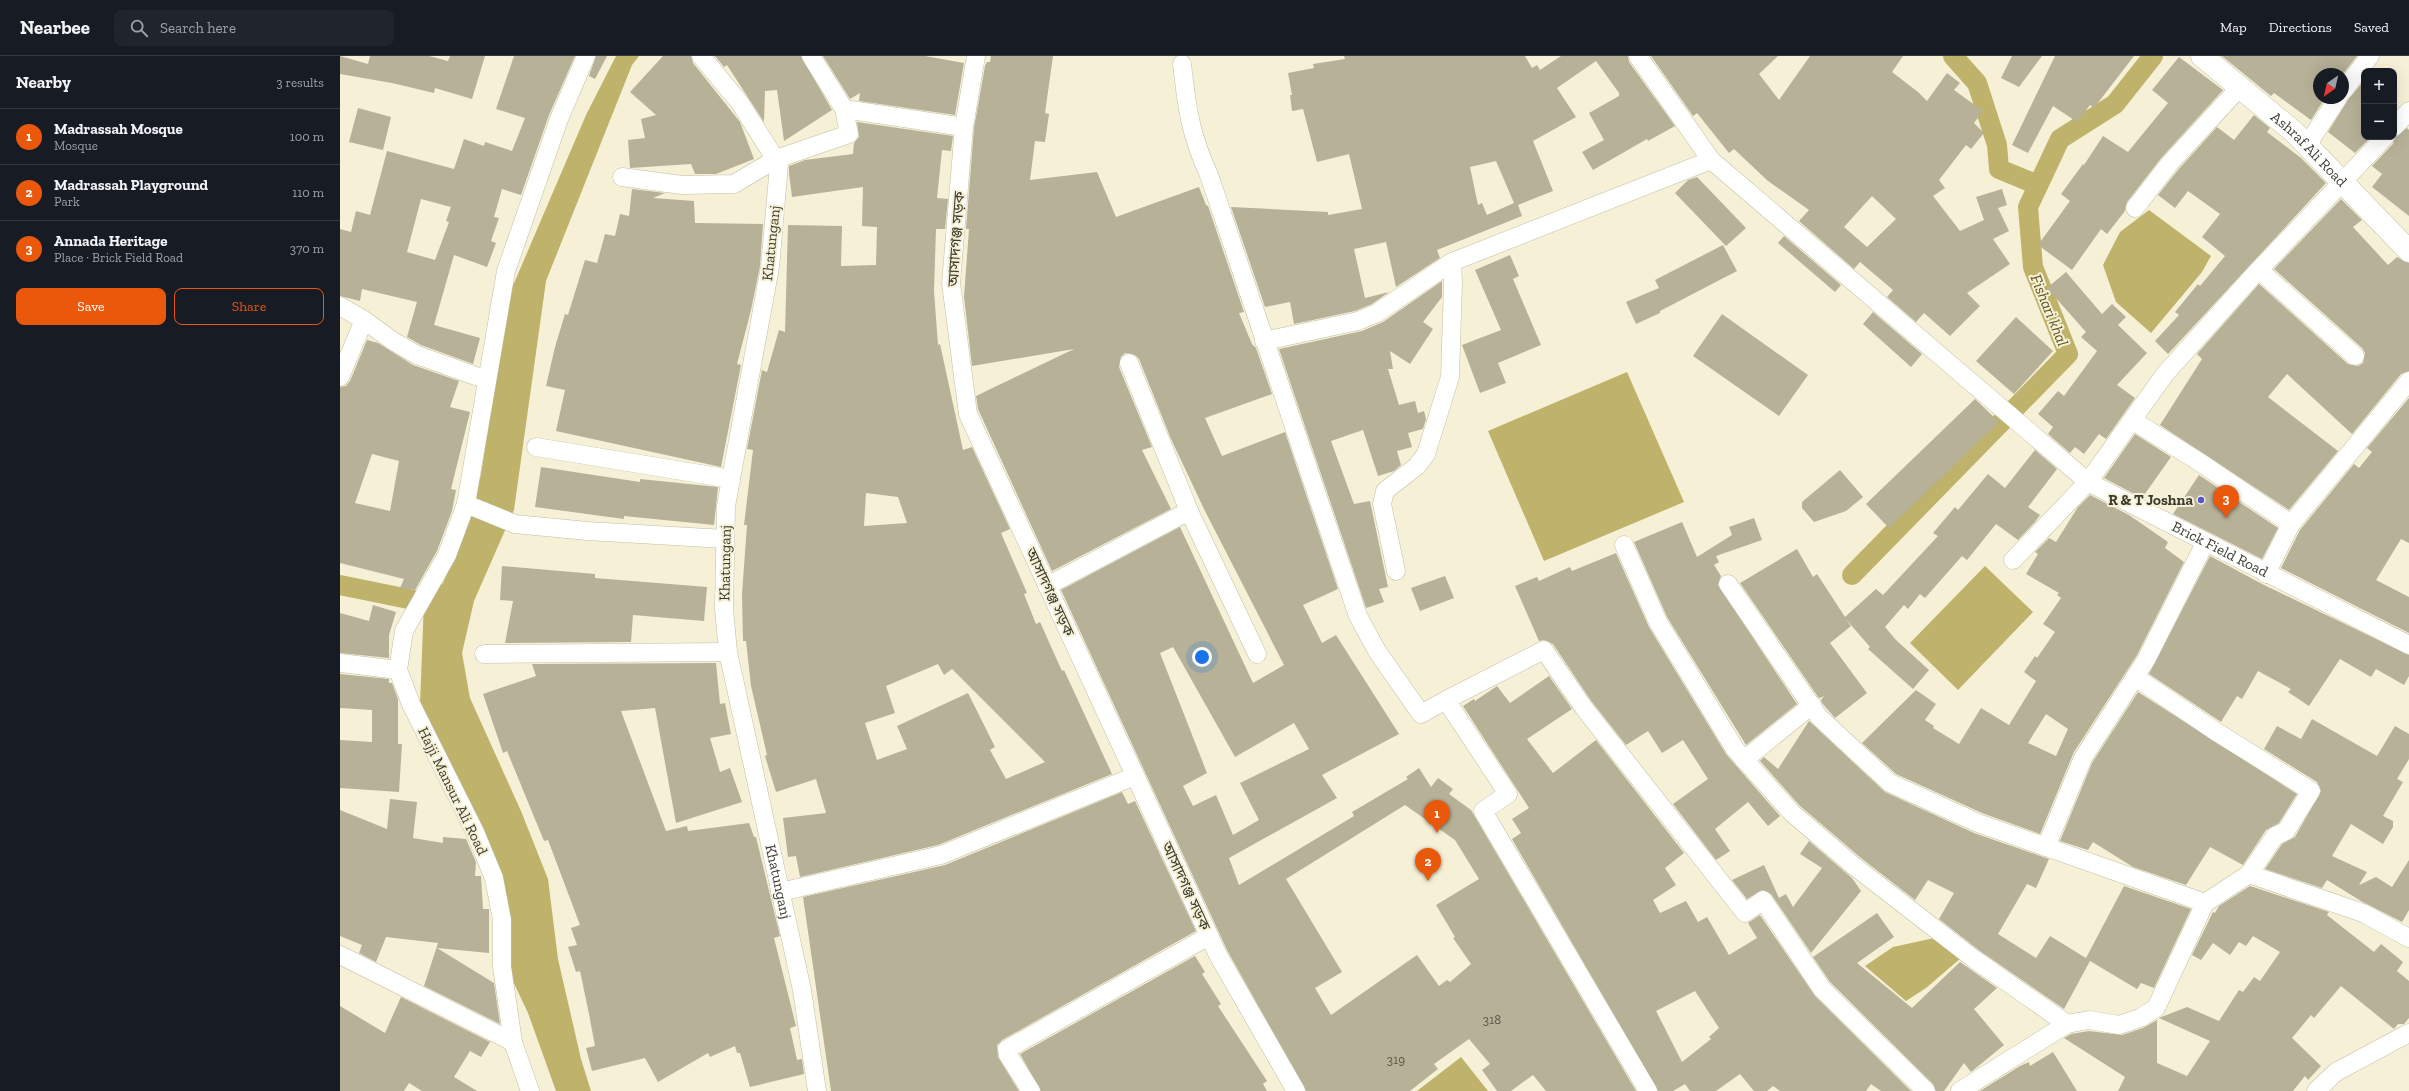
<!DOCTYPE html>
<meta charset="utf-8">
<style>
:root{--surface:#171b24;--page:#20242c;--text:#f1f3f6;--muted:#9ea1a6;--line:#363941;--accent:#ea580c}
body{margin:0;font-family:"Zilla Slab","Noto Sans Bengali",serif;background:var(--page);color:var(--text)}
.controls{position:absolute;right:12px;top:12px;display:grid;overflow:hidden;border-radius:8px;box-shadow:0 4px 16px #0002}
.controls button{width:36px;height:36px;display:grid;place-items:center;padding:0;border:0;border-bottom:1px solid var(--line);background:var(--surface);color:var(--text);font:20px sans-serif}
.compass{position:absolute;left:1973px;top:12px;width:36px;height:36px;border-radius:50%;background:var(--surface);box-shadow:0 4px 16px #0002;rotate:214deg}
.you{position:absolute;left:862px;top:601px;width:14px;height:14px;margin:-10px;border:3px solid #fff;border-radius:50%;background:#1a73e8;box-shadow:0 0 0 6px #1a73e833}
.badge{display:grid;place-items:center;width:26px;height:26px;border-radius:50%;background:var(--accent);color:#fff;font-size:13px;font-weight:700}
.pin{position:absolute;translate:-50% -33px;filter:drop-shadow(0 1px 2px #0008)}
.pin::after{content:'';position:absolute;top:21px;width:14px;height:12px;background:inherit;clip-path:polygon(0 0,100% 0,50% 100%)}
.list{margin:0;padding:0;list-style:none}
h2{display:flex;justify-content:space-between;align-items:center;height:52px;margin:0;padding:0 16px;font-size:17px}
h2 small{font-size:13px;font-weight:400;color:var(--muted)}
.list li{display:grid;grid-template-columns:26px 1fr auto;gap:12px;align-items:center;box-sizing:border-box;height:56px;padding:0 16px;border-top:1px solid var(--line)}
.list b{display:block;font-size:15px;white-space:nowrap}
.list p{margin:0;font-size:13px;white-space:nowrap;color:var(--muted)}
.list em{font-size:13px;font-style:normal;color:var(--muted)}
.actions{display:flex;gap:8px;padding:12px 16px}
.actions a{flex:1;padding:9px 0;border:1px solid var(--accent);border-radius:8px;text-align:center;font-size:14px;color:var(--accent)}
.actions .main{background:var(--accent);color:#fff}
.icon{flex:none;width:22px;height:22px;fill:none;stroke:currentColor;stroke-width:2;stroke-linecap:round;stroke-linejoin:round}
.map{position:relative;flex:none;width:2069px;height:1035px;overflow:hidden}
header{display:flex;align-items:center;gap:24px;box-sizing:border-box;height:56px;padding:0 20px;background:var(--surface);border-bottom:1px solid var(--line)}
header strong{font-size:19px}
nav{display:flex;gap:22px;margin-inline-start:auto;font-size:14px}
.search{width:280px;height:36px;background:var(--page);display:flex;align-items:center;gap:10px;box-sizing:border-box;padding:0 14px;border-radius:8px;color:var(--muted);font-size:15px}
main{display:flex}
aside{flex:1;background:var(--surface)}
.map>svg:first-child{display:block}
.water{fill:#bfb26a}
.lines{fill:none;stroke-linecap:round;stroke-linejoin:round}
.canal{stroke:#bfb26a;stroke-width:20}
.building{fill:#b6b197;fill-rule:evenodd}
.minor-casing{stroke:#c2bea3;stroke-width:19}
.secondary-casing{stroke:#c2bea3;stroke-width:23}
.minor{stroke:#fff;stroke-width:18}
.secondary{stroke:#fff;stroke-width:22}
.poi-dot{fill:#5856ce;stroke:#f6f1d6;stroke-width:1.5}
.labels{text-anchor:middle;stroke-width:4;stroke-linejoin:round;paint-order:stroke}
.number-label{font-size:13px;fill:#5b584a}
.street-label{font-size:15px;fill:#3d3b30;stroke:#f6f1d6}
.poi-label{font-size:15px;font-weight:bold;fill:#3d3b30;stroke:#f6f1d6;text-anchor:end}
.water-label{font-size:16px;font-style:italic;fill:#5c531c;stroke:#f6f1d6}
</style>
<header>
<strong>Nearbee</strong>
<div class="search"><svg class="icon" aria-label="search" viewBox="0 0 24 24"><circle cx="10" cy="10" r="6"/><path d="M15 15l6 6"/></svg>Search here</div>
<nav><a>Map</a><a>Directions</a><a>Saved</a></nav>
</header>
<main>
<aside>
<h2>Nearby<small>3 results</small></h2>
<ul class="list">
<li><span class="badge">1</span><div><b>Madrassah Mosque</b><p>Mosque</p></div><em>100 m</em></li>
<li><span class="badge">2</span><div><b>Madrassah Playground</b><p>Park</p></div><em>110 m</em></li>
<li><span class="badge">3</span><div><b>Annada Heritage</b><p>Place · Brick Field Road</p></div><em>370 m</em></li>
</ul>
<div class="actions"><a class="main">Save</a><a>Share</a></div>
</aside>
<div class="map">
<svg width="2069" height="1035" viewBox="0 0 2069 1035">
<rect width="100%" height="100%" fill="#f6f1d6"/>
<!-- water -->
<g class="water">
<polygon points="276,0 299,0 292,9 206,225 174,454 134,545 122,597 130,642 181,755 208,823 218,903 241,1003 251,1035 216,1035 188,957 170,919 167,848 80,649 84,544 103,527 131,461 141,418 169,239 246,59"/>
<polygon points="1809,154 1871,200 1862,216 1811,277 1776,246 1763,209 1780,176"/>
<polygon points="1287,316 1344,446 1204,505 1148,375"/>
<polygon points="1645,510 1693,556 1618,634 1570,587"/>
<polygon points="1594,882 1621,902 1586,932 1566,945 1525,910 1553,891"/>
<polygon points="1121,1001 1148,1035 1077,1035"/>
</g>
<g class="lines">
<!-- canal -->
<g class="canal">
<polyline points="1613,0 1637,27 1657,89 1659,113 1698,129"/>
<polyline points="1512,519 1728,298 1693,211 1688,151 1720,83 1775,48 1813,0"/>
<polyline points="0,529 98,549"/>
</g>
</g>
<!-- building -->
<g class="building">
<polygon points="0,0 28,8 30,0 89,0 108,5 110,0 145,0 132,43 95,32 94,37 52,27 0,18"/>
<path d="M174 0H235L209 59 181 139 162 133 154 161 159 162 151 185 156 187 147 211 114 199 94 269 140 282 133 308 81 289 67 281 77 246 22 233 20 245 0 240V173L11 176 16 155 30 159 47 95 114 113 124 83 144 90 145 86 172 95 185 62 156 53ZM81 143 111 151 106 165 109 166 95 204 67 196Z"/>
<polygon points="256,0 267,0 255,23 249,20"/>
<polygon points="323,0 351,0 353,7 400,66 414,103 376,118 355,118 351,108 290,112 288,84 305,82 301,63 316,59 290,36"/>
<polygon points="375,0 461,0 492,54 444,85 437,34 425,35 424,66 387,9 384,11"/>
<polygon points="483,0 585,0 624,7 615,59 519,45 520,37 510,43"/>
<path d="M651 0H713L705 57 709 58 705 86 695 85 690 124 757 116 776 161 859 131 866 149 868 150 904 256 899 257 912 288 916 292 932 338 865 362 882 400 945 376 998 533 963 549 982 587 996 579 1059 678 982 719 997 742 889 802 899 829 1014 760 1012 756 1068 723 1066 721 1079 712 1091 731 1098 722 1113 733 1109 738 1131 754 1296 1035H1206L1193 1019 1171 1035H1157L1142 1014 1150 1008 1129 983 1094 1008 1098 1013 1070 1035H966L887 894 721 534 840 471 913 627 944 609 865 455 831 383 799 303 795 299 785 297 781 301 779 311 812 391 802 394 831 453 712 515 638 353 636 340 734 293 632 310 624 241 629 173H626L634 72 645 10 647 6H650ZM833 591 895 701 954 667 969 693 900 727 919 764 893 779 876 739 853 750 843 730 867 717 820 597ZM1065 749 1115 784 1139 823 1096 849 1115 881 1113 882 1131 908 1110 926 1107 924 1099 930 1077 899 991 959 975 932 1002 916 946 823Z"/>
<path d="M1004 0H1185L1192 12 1197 9 1200 14 1221 0H1288L1289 6 1335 70 1308 85 1307 83 1253 114 1242 96 1264 84 1249 57 1279 40V37L1256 5 1217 32 1236 61 1193 85 1213 135 1178 149 1182 160 1097 194 1100 202 1056 231 1046 186 1014 193 1025 242 1049 236 1032 248 1015 255 954 268 950 246 925 251 891 151 988 156V159L1022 153 1009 98 977 106 963 53 952 55 950 39H952L948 17 974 12 973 8 1005 3ZM1156 105 1174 147 1147 159 1142 147 1138 149 1130 111Z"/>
<path d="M1311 0H1438L1419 18 1439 44 1470 0H1563L1552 16 1578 36 1587 45 1607 17 1620 27 1614 34 1643 55 1634 67 1644 77 1631 93 1626 89 1599 124 1605 132 1593 140 1620 175 1644 164 1636 141 1662 133 1667 149 1658 152 1669 175 1653 183 1670 208 1627 237 1640 250 1610 280 1584 257 1576 266 1547 241 1553 234 1520 206 1514 213 1459 165 1469 154 1428 125 1394 93 1389 97 1357 57 1353 60ZM1532 140 1556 163 1527 191 1504 171Z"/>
<polygon points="1672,0 1702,0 1679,31 1661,22"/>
<polygon points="1715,0 1794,0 1754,52 1750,49 1737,66 1713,50 1688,97 1672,89"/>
<polygon points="1882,0 2017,0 2003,18 1979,18 1979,42 1985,42 1971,64 1934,37 1931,40"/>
<polygon points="1839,1 1883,34 1822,101 1787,146 1785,155 1767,178 1761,173 1732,214 1698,189 1730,145 1721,138 1743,108 1744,109 1763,80 1788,96 1828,47 1812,34"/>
<polygon points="2024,25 2024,81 2031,81 2015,97 1988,76 2008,44"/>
<polygon points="18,52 51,61 43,94 9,86"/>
<polygon points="1914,59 1930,72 1927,76 1961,102 1986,127 1828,298 1815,285 1839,259 1835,256 1858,228 1860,230 1885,200 1862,181 1880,158 1848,135 1835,152 1818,139 1838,114 1877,71 1894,84"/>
<path d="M517 66 613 80 611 95 602 94 597 142 608 143 605 173H596L594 235 598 289 600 288 623 394 632 391 670 473 661 477 687 537 684 538 696 568 700 566 722 615 724 614 772 718 598 789 460 821 456 800 448 801 443 762 486 757 476 723 436 736 425 700 427 699 411 630 406 585H403L402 538 407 469H404L413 394 407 393 422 314 427 316 439 274 445 276 448 169 502 170 501 210 536 209 537 171 522 170 523 131 452 141 449 117V110L465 104 513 98 514 87 519 81ZM526 437 558 441 567 467 524 470ZM598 608 604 619 612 613 705 706 666 723 650 694 655 691 628 637 557 670 567 693 537 704 525 667 555 657 546 630Z"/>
<polygon points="2067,72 2069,74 2069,160 2032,131 2042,118 2032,110 2053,88 2055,81"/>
<polygon points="1357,121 1406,172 1386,190 1335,137 1348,124"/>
<polygon points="292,133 325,137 313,142 354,145 355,167 423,168 420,210 411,254 397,308 401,309 381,411 216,375 225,334 206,330 215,291 225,258 228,259 245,204 257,207 265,178 275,180 280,158 289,160"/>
<polygon points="2001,143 2022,164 2013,171 2048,209 2057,201 2069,207 2069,315 2061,318 2012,378 1947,318 1928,341 1998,395 1949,454 1820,369 1862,303 1857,298 1919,228 2008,308 2018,310 2023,307 2025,297 2022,292 1934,213"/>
<polygon points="1444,180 1501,229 1495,236 1438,187"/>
<polygon points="1383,189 1397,215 1320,255 1320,257 1296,268 1286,246 1319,232 1315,224"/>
<polygon points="1170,199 1179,220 1173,223 1201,289 1158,307 1166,327 1140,337 1122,289 1161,274 1135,214"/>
<polygon points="1726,216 1762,258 1772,248 1786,261 1778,269 1807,297 1777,329 1795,342 1766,383 1759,378 1744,398 1735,391 1730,397 1708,378 1713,371 1698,358 1718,335 1724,340 1757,295 1741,281 1746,276 1707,232"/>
<polygon points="1102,225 1102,241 1083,266 1093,273 1070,308 1050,295 1053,313 1048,313 1059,349 1075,345 1078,357 1084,355 1086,363 1083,373 1068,377 1072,391 1057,395 1061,409 1054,415 1038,420 1023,374 991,385 1014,448 1030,445 1048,531 1039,533 1044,546 1026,552 939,293 1022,275 1043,266"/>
<polygon points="1533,256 1582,298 1571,311 1523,268"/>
<polygon points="1382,258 1468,319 1439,360 1353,300"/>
<polygon points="1676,261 1713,295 1674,338 1636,305"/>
<path d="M27 284 38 287 73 309 119 325 110 351 130 356 111 433 116 434 112 455 97 495 75 534 60 532 64 523 0 507V331L6 330 10 325ZM32 398 59 405 50 455 15 447Z"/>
<polygon points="2069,342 2069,487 2061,483 2036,524 2069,541 2069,577 1941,512 1960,474 2014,408 2019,412 2032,396 2027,392"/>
<polygon points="1635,343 1659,366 1549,472 1526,448"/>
<polygon points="1795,378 1831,401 1802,442 1764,422"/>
<polygon points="1695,394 1717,413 1688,451 1700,459 1695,466 1678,484 1656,468 1627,504 1622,500 1585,542 1580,538 1568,553 1564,549 1545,571 1556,584 1589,614 1573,633 1528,593 1530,591 1505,562 1511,570 1490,587 1527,637 1495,662 1482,647 1481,644 1484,640 1480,642 1478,641 1400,527 1457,493 1473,521 1477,518 1505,561 1536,533 1543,539 1598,480 1593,477 1615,451 1618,454 1648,418 1665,432"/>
<polygon points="201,411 300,426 300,423 378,431 374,469 284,460 284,463 195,451"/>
<polygon points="1500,414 1523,441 1506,455 1474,466 1462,452 1462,446"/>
<polygon points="1859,419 1938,472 1922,503 1833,458"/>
<path d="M1750 439 1789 459 1828 486 1825 492 1844 506 1797 599 1734 696 1700 778 1642 757 1556 718 1522 687 1576 634 1596 648 1585 664 1594 670 1593 672 1619 688 1641 652 1669 669 1696 625 1684 616 1695 600 1697 602 1715 576 1703 568 1721 542 1717 539 1719 537 1686 518 1698 498 1695 496 1709 482 1716 486 1738 451ZM1706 658 1728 673 1716 700 1688 687Z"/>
<polygon points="1414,462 1422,484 1376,500 1379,506 1374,509 1381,520 1378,529 1457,648 1406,689 1327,561 1294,486 1342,466 1357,501 1392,479 1389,471"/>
<polygon points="1276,497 1309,571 1386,698 1440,760 1428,770 1408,746 1375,773 1390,795 1376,804 1333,748 1368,723 1343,684 1322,697 1308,675 1286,689 1252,646 1213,588 1204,584 1199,585 1175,530 1197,521 1199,525 1230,511 1232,515"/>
<polygon points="1870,500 1922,528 2069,599 2069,620 2064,629 2036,613 2031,621 2000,603 1969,650 1948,636 1951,633 1918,615 1902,643 1897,640 1881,666 1809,618"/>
<polygon points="162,510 255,518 255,522 367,531 364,565 293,559 291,586 165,587 173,545 160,544"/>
<polygon points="1105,520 1114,542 1080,555 1071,532"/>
<polygon points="33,549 56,556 49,579 49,602 0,597 0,557 29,565"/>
<polygon points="376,607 380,648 385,647 391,678 370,682 380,716 390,712 402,746 336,767 315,652 281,655 326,775 347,770 348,775 409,767 414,781 416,781 440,880 434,882 456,970 450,972 457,1004 462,1003 464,1018 410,1031 400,997 397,997 395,990 370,1001 368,997 318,1026 305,1002 252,1015 246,992 255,990 249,958 240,915 236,916 228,891 237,889 231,872 240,869 208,784 204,785 167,695 163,697 143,638 196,620 192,608"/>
<polygon points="0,618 49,623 49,627 52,627 58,643 58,688 62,688 59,736 0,732 0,684 32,686 32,654 0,652"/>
<path d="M1209 620 1232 653 1187 683 1213 717 1256 684 1344 797 1325 812 1336 829 1313 844 1320 857 1346 845 1358 866 1367 861 1389 899 1417 882 1408 867 1420 859 1475 940 1571 1035H1541L1531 1028 1526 1035H1440L1433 1030 1427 1035H1414L1400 1018 1376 1035H1350L1345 1028 1333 1035H1318L1172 783 1181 777 1172 763 1189 752 1123 650 1134 643 1135 645 1157 630 1170 647ZM1355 935 1379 972 1369 981 1371 983 1342 1006 1316 955Z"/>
<polygon points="1798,636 1957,738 1939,767 1926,774 1903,809 1870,791 1846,829 1793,811 1753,786 1748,794 1720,785 1752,707"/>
<polygon points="1972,663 2037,700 2055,670 2069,678 2069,703 2057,723 2063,726 2043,760 2053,765 2053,771 2043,788 2011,768 1992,800 2027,816 2019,829 2036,821 2052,831 2069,804 2069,854 2062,866 2021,845 1987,824 1982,832 1925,813 1942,788 1955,781 1981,735 1977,726 1924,693 1937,670 1961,683"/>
<polygon points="1469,665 1545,736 1634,777 1709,803 1696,832 1687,828 1658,878 1696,902 1710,880 1746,902 1784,830 1851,853 1814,932 1801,927 1797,933 1750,905 1724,953 1640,895 1599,863 1614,837 1588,824 1575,844 1521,802 1459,749 1420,705 1424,701 1438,713"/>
<polygon points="782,736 788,748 795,745 856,875 662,984 657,989 658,1001 679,1035 491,1035 463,841 605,809"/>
<polygon points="50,743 77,746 73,782 103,787 103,781 126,783 136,806 135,820 141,820 143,853 149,853 149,897 97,892 154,927 160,968 84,930 98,887 46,881 36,906 19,897 22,889 0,880 0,754 47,773"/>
<polygon points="1469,785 1512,822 1521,835 1471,897 1431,838 1422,834 1407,843 1392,824 1424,809 1439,842 1446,838 1453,851 1482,812 1460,798"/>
<polygon points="1910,830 1989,856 1987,859 2034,896 2041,888 2063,906 2057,915 2069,925 2069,962 2064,968 2058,968 2054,973 2001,930 1974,962 1971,959 1952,982 1981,1010 1968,1024 1965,1020 1953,1035 1778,1035 1785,1021 1724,982 1731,978 1749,975 1782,979 1803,972 1817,964 1817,1007 1847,1020 1870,985 1819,962 1847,951 1879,965 1899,934 1903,936 1914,921 1920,925 1940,896 1913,880 1906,890 1899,886 1890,899 1873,887 1861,904 1852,899 1873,856 1875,857 1879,850"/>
<polygon points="1537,857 1554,881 1517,907 1572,952 1620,906 1657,932 1634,953 1664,989 1631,1016 1624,1007 1604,1035 1596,1035 1593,1028 1490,926 1473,901"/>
<polygon points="855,900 865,916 862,918 881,948 878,950 927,1025 923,1028 927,1035 701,1035 680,998"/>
<polygon points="61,941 150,986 141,1001 130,995 114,1021 137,1035 82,1035 69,1027 64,1035 0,1035 0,950 45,977"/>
<polygon points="1713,996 1737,1035 1640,1035 1680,1010 1689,1006 1690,1010"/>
</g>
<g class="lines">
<!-- minor casing -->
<g class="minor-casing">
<g id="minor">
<path id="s1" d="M361 0 400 47 439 109 430 211 386 450 384 553 388 596 462 934 477 1035"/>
<polyline points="636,0 624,71 611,227 628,358 878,899 956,1035"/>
<path id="s2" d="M1298 0 1371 104 1748 426 2069 589"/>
<path d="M842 8C847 52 850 78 869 119L1018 560 1037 595 1081 658 1106 644 1168 738 1143 755 1308 1035"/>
<polyline points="2003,35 2030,0"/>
<polyline points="504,53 624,71"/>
<polyline points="2054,71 2069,55"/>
<polyline points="1967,89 1998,42"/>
<polyline points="282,121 342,129 394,128 436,103 509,78 504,53 471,0"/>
<polyline points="1795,152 1830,107 1900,31"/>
<polyline points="1919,214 2015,300"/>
<polyline points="0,250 24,264 0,321"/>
<polyline points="24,264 53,285 77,299 147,324"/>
<polyline points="924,285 1018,265 1037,257 1112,206 1371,104"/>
<polyline points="789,307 849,455 917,598"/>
<polyline points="1792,364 1861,407 1951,468"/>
<polyline points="196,391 391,423"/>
<polyline points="126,448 175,468 247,475 385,483"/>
<polyline points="1284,489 1318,566 1395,693 1452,757 1514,810 1634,903 1727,968"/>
<polyline points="1673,504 1748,426 1825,318 1912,221 2045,81"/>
<polyline points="1056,515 1042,448 1045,435 1077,410 1086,398 1110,321 1113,227 1112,206"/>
<polyline points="1926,518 1951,468 2069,325"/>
<polyline points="1388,528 1479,661 1550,727 1638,767 1865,847 1909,818 2023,857 2069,882"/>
<polyline points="707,530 849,455"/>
<polyline points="144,598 388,596"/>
<polyline points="0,607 58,614"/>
<polyline points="1795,621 1875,675 1971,735 1946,775 1935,780 1909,818"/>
<polyline points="1106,644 1204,594 1244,652 1405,857 1423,844 1482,933 1586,1035"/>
<polyline points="1404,704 1472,649"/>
<polyline points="1706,791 1743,702 1806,604 1865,487"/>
<polyline points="440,836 601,799 795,720"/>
<polyline points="0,899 173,986"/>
<polyline points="190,1035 173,986 162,911 162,864 154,822 135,776 71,648 58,614 64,575 107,499 126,448 166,215 219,63 246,0"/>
<polyline points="691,1035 668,999 667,993 869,880"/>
<polyline points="1620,1035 1727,968 1749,964 1779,969 1800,962 1816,952 1865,847"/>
<polyline points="1976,1035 1996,1016 2069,977"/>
</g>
</g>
<!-- secondary casing -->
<g class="secondary-casing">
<g id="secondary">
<path id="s3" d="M1862 0 1954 76 2069 195"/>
</g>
</g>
<!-- minor -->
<use href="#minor" class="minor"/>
<!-- secondary -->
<use href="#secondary" class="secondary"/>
</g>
<!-- markers -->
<circle class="poi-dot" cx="1861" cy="444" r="4"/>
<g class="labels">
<!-- number labels -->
<g class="number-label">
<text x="1152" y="968">318</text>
<text x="1056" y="1008">319</text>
</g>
<!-- street labels -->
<g class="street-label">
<text dy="5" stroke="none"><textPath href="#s3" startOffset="142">Ashraf Ali Road</textPath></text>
<text transform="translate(616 183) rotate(-86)" y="5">আসাদগঞ্জ সড়ক</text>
<text transform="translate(431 187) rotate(-84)" y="5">Khatunganj</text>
<text dy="5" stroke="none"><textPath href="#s2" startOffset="771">Brick Field Road</textPath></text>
<text transform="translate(385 507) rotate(-89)" y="5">Khatunganj</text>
<text transform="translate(710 536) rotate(65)" y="5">আসাদগঞ্জ সড়ক</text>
<text transform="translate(113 735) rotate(64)" y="5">Hajji Mansur Ali Road</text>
<text dy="5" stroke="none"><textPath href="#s1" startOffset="861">Khatunganj</textPath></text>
<text transform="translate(846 830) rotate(65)" y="5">আসাদগঞ্জ সড়ক</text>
</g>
<!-- poi labels -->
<g class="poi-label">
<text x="1853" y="449">R &amp; T Joshna</text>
</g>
<!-- water labels -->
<g class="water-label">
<text transform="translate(1710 254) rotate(68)" y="6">Fishari khal</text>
</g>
</g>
</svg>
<div class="controls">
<button>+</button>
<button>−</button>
</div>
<svg class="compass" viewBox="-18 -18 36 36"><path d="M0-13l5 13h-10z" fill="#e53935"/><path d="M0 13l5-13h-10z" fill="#9ea1a6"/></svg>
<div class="you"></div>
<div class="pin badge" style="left:1097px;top:777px">1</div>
<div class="pin badge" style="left:1088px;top:825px">2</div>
<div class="pin badge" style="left:1886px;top:462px">3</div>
</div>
</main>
